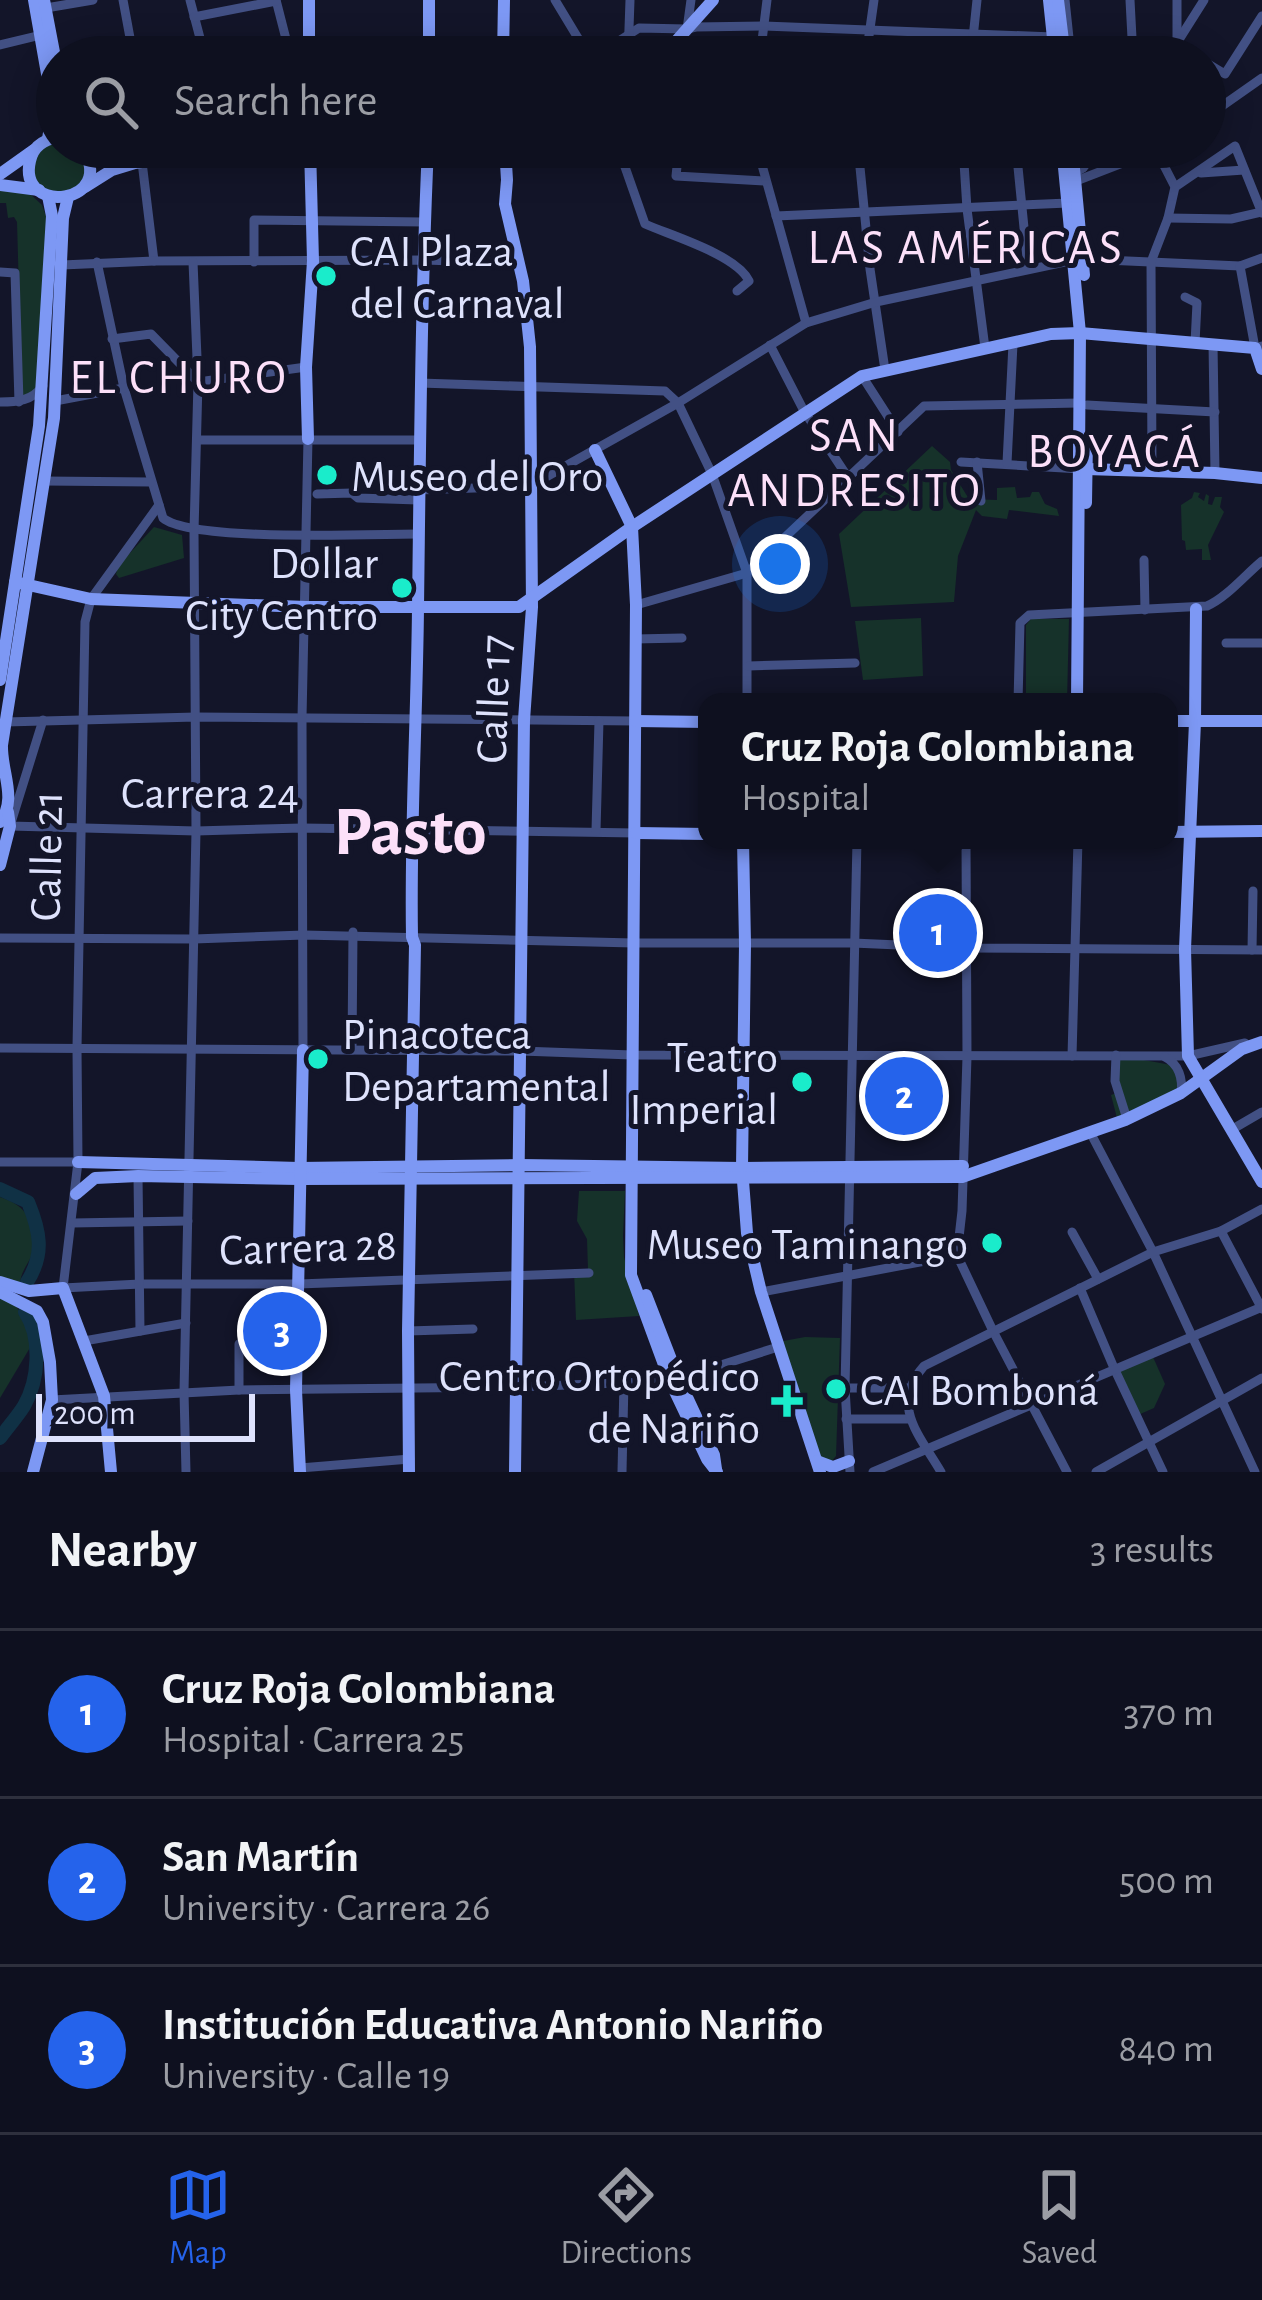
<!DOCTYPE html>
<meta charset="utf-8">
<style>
:root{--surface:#0e101f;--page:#171928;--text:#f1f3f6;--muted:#9b9da4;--line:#2e303d;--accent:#2563eb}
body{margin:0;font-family:"Alegreya Sans",sans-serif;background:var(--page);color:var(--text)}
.scale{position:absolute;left:36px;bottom:30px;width:219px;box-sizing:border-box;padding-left:12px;border:6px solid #dee2fc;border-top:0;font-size:33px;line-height:42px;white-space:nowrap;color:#dee2fc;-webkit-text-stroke:9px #131529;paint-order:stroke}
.you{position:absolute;left:780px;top:564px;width:42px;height:42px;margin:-30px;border:9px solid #fff;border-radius:50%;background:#1a73e8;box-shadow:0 0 0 18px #1a73e833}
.badge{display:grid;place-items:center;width:78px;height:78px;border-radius:50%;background:var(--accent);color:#fff;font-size:39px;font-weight:700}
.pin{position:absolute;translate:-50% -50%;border:6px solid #fff;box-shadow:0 3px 12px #0006}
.popup{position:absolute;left:698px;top:693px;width:480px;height:156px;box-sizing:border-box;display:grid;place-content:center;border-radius:24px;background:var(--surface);filter:drop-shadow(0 3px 9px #0005);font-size:39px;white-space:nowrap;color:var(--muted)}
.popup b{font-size:45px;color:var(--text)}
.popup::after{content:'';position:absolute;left:50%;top:100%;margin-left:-24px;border:24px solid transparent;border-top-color:var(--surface)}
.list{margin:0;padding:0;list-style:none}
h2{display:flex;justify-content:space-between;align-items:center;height:156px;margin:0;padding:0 48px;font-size:51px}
h2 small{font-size:39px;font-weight:400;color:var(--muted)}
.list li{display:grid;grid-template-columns:78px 1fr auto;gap:36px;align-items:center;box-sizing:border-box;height:168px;padding:0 48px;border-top:3px solid var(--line)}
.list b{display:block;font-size:45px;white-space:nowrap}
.list p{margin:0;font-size:39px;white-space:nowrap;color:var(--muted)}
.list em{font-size:39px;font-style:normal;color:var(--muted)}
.icon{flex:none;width:66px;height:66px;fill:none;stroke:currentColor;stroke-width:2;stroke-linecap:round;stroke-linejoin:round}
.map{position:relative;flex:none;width:1262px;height:1472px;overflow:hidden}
.search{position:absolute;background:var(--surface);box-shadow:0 6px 30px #0003;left:36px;right:36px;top:36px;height:132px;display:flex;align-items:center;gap:30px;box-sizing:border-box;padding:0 42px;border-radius:66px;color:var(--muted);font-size:45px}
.sheet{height:660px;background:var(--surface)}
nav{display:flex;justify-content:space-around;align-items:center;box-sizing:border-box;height:168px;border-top:3px solid var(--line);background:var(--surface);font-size:33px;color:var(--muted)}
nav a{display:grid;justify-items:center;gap:6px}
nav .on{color:var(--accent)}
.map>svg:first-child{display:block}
.green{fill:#16322a}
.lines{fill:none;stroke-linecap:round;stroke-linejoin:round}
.river{stroke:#103145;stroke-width:14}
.street{stroke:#425084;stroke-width:9}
.secondary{stroke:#7d98f4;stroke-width:12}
.poi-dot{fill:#1aeccb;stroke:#131529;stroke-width:4.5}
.labels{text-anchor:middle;stroke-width:10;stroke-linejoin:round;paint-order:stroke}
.poi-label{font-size:45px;fill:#dee2fc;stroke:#131529;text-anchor:start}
.street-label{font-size:45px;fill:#dee2fc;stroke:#131529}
.neighbourhood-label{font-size:48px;letter-spacing:3px;fill:#fce0f9;stroke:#131529}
.town-label{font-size:69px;font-weight:bold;fill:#fce0f9;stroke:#131529}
</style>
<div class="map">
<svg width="1262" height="1472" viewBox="0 0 1262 1472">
<rect width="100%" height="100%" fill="#131529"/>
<!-- green -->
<g class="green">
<polygon points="57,138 57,147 81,147 89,165 78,192 39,190 29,164 32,156"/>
<polygon points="0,191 27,191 42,205 47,219 36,393 22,397 17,222 14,217 8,218 6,203 0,203"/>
<polygon points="932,446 950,462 951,470 969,499 997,500 997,488 1015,487 1017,498 1030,497 1032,492 1039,492 1045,504 1057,509 1059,516 1009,510 1007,519 982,516 976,510 958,556 954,602 851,607 839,534"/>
<polygon points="1194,492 1200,493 1198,497 1204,501 1206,494 1209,496 1208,504 1212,505 1215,497 1222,497 1220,507 1224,512 1208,545 1211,560 1202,560 1202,549 1186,550 1185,541 1182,540 1181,505 1192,498"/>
<polygon points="154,527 182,535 184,558 119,578 116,574 118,566"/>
<polygon points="921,618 923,676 863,680 855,621"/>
<polygon points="1031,619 1069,619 1067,702 1026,702 1026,625"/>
<polygon points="1118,1060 1144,1060 1171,1065 1178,1080 1177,1092 1117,1118 1111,1095 1117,1093"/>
<polygon points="579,1191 625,1191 623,1236 624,1257 639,1316 576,1320 574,1271 588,1270 587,1239 577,1221"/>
<path d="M0 1197C25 1205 37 1221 33 1249 31 1263 20 1270 20 1285L0 1278Z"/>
<path d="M0 1292C21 1304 26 1324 31 1346L0 1398Z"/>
<polygon points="805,1337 840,1338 836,1456 831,1462 823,1461 816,1453 778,1342"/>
<polygon points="1153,1357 1165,1384 1154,1408 1138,1415 1119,1371"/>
</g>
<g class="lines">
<!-- river -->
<g class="river">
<path d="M0 1189 28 1202C40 1231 45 1254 27 1282"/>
<path d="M0 1438C8 1427 17 1417 24 1406 39 1380 42 1338 25 1312"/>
</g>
<!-- street -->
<g class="street">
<polyline points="123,0 133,54"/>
<polyline points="190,0 205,57"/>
<polyline points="276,0 286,39"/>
<polyline points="555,0 584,48 608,48 639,28 687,29 696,27 764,26 1053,37"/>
<polyline points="1065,0 1071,57"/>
<polyline points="1130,0 1133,57"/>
<polyline points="1177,0 1177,45 1197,57"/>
<polyline points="40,9 93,0"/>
<polyline points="194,17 276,1"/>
<polyline points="687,29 691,0"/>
<polyline points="0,45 41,35"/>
<polyline points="133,53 202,41"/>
<polyline points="628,57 630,0"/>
<polyline points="760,57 767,0"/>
<polyline points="866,57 874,0"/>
<polyline points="971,57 977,0"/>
<polyline points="1168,57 1204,0"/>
<polyline points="1205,62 1225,74 1262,16"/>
<polyline points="1205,118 1262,78"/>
<path d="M618 147 645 224C672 236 737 255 749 281L737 291"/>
<polyline points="679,147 676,176 765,181"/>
<polyline points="757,147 806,323"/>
<polyline points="858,147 870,269 885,370"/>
<polyline points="963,147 967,209 985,348"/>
<polyline points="1016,147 1028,268"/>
<polyline points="1081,147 1083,168"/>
<polyline points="142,162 154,261"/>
<polyline points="1075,173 1083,168 1100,147"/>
<polyline points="1201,173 1244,170"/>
<polyline points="1076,181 1164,147"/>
<polyline points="1175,187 1235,146 1262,213"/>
<polyline points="776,216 1068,203"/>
<polyline points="1168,218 1231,219 1262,212"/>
<polyline points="1083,259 1240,266 1262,258"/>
<path d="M97 262 124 388 163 518C191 542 371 534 417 534"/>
<polyline points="254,262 254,220 424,222"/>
<polyline points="62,265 154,261 424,260 519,263"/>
<polyline points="1240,266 1255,348 1262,346"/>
<polyline points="0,272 15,273 19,402"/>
<polyline points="1185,297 1197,303 1195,343"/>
<polyline points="112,339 151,334 198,382 306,367"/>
<polyline points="1213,344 1215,473"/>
<polyline points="770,345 804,411 849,479"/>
<polyline points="862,376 898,432"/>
<polyline points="420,383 665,391 678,403 712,474 747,573 747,702"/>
<polyline points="55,401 124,388"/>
<path d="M0 402C17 402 32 401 43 386"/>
<polyline points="1087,405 1215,412"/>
<polyline points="198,440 418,440"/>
<polyline points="961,462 1081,469"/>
<polyline points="977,462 981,501"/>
<polyline points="1007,463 1013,344"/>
<polyline points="1152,469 1151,262 1168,218 1175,187 1157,152"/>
<polyline points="44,481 151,482"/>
<polyline points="418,490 530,486 678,403 806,323 876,302 1074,260"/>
<polyline points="317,494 352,493 358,498 418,500"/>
<polyline points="159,505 91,599 85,622 77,1048 78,1162 63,1288 140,1284 299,1284 589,1273"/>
<polyline points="1144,560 1145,610"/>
<polyline points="636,605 747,573 924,406 1079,403"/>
<polyline points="635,639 682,638"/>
<polyline points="1226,643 1262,643"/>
<polyline points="748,666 855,663"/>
<path d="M1018 702 1020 623 1029 615 1207 606C1226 598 1245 575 1262 561"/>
<polyline points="43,720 10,826 196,831 302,828 636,833"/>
<polyline points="5,722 196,717 636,721"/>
<polyline points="596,831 599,721"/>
<polyline points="966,840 967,1057 962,1211 957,1255 993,1331 1067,1472"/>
<polyline points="0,938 194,939 304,935 634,943 853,943 967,948 1262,950"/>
<polyline points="1252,950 1253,891"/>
<polyline points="0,1048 521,1051 632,1055 1188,1056 1245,1043"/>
<polyline points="303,1050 302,718 308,439"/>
<polyline points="352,1050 353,932"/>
<polyline points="1116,1055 1115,1081 1127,1119"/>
<polyline points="1072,1056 1078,840"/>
<path d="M1165 1057C1179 1064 1183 1079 1181 1093"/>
<polyline points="1231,1130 1262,1112"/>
<polyline points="1090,1132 1153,1252 1255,1472"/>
<polyline points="0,1162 78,1162"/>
<polyline points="138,1176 140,1331"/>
<polyline points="72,1223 188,1221"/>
<polyline points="1221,1231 1262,1309"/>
<polyline points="1072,1232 1098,1279"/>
<polyline points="1080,1288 1114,1368 1163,1472"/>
<polyline points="761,1292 957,1255"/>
<polyline points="408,1331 473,1329"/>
<polyline points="84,1341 186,1323"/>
<polyline points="845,1388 909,1388"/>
<polyline points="239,1390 239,1344"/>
<polyline points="52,1400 239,1390 517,1387 670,1381 778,1347"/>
<polyline points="846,1419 909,1419"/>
<polyline points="300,1468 410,1459"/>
<polyline points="186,1472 184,1392 196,831 194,531 198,382 193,262"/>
<polyline points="622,1472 624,1381"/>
<polyline points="850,1472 845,1388 857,840"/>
<polyline points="873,1472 1262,1307"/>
<path d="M941 1472C920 1436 889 1405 924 1366L1153 1252 1221 1231 1262 1209"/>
<polyline points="1096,1472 1262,1378"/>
</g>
<!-- secondary -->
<g class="secondary">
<polyline points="34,0 53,108 48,139"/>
<polyline points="44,0 57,68"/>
<polyline points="429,0 429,57"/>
<polyline points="1049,0 1055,57"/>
<polyline points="1058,0 1065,57"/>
<polyline points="309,57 309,0"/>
<polyline points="503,57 504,0"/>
<polyline points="662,57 713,0"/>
<path d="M57 137C44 140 33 146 30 161 17 216 119 205 82 147"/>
<polyline points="505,147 507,180 505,204 523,281 530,347 532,607 524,720 515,1472"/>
<polyline points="1062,147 1080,333 1077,702"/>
<polyline points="1072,147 1084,275"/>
<polyline points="85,149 105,155 177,147"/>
<polyline points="0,174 34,150"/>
<polyline points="0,185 39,190"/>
<polyline points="85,187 112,170 135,163 240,147"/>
<polyline points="308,439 306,367 313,261 310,147"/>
<polyline points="595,450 632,527 636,605 631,1275 670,1381 707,1459 717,1472"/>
<polyline points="1086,469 1215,473 1262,478"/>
<polyline points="1086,503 1087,439"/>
<polyline points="15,582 91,599 306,607 519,607 632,527 862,376 1051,334 1080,333 1255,348 1262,369"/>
<polyline points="1196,609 1195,722 1185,949 1188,1056 1262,1182"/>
<polyline points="0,680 39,426 52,216 48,196"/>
<polyline points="636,721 707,722"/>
<polyline points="1169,721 1262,721"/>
<path d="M0 822C18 799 1 772 2 745L54 418 63 218 68 197"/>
<polyline points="1169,832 1262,831"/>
<polyline points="636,833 707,834"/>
<polyline points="743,840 745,944 742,1168 747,1233 761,1292 820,1472"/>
<polyline points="0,865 10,826 8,812"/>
<polyline points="78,1162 299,1168 520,1165 742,1168 963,1166"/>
<polyline points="76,1194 95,1178 138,1176 299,1179 962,1177 1125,1120 1181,1093 1242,1049 1262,1042"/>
<polyline points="0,1282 29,1291 63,1288 104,1396 111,1472"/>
<polyline points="0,1292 37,1311 43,1322 50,1362 52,1400 33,1472"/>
<polyline points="646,1295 679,1380 714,1455 716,1469"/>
<polyline points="817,1461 833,1467 849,1461"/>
<polyline points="300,1472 296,1390 303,1050"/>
<path d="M409 1472 408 1331 415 945 412 937C410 826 417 718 418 607 420 453 421 300 428 147"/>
</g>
</g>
<!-- markers -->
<g class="poi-dot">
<circle cx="326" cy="276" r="12"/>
<circle cx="327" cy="475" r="12"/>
<circle cx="402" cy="588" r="12"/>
<circle cx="318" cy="1059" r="12"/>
<circle cx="802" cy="1082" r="12"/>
<circle cx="992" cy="1243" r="12"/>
<circle cx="836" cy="1389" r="12"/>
<path d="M781 1383h12v12h12v12h-12v12h-12v-12h-12v-12h12z"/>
</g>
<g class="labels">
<!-- poi labels -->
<g class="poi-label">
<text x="350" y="266">CAI Plaza<tspan x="350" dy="52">del Carnaval</tspan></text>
<text x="351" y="491">Museo del Oro</text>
<text x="378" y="578" text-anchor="end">Dollar<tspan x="378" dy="52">City Centro</tspan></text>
<text x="342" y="1049">Pinacoteca<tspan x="342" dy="52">Departamental</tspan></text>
<text x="778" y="1072" text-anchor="end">Teatro<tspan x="778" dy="52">Imperial</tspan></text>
<text x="968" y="1259" text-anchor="end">Museo Taminango</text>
<text x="760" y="1391" text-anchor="end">Centro Ortopédico<tspan x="760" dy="52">de Nariño</tspan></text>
<text x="860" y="1405">CAI Bomboná</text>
</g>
<!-- street labels -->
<g class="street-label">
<text transform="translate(492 699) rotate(-88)" y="16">Calle 17</text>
<text x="210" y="808">Carrera 24</text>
<text transform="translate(45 856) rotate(-89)" y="16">Calle 21</text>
<text transform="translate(308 1246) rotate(-2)" y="16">Carrera 28</text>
</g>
<!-- neighbourhood labels -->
<g class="neighbourhood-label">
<text x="966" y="263">LAS AMÉRICAS</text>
<text x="179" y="393">EL CHURO</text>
<text x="855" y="451">SAN<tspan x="855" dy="55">ANDRESITO</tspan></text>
<text x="1115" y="467">BOYACÁ</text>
</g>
<!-- town labels -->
<g class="town-label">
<text x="410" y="854">Pasto</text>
</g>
</g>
</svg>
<div class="scale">200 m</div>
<div class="you"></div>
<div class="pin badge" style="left:938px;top:933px">1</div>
<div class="popup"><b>Cruz Roja Colombiana</b>Hospital</div>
<div class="pin badge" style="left:904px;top:1096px">2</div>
<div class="pin badge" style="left:282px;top:1331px">3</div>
<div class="search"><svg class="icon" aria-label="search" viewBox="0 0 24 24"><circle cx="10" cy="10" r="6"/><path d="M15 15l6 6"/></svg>Search here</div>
</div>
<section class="sheet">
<h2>Nearby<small>3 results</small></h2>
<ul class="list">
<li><span class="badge">1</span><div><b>Cruz Roja Colombiana</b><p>Hospital · Carrera 25</p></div><em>370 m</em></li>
<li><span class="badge">2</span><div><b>San Martín</b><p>University · Carrera 26</p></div><em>500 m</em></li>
<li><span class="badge">3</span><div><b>Institución Educativa Antonio Nariño</b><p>University · Calle 19</p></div><em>840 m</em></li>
</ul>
</section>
<nav>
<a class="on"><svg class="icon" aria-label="map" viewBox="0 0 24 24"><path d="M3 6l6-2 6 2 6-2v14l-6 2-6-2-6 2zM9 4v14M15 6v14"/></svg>Map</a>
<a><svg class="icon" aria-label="directions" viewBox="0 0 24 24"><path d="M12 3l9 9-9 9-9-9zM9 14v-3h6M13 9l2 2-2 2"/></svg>Directions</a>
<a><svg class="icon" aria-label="saved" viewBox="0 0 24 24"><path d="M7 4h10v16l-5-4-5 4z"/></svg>Saved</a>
</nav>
